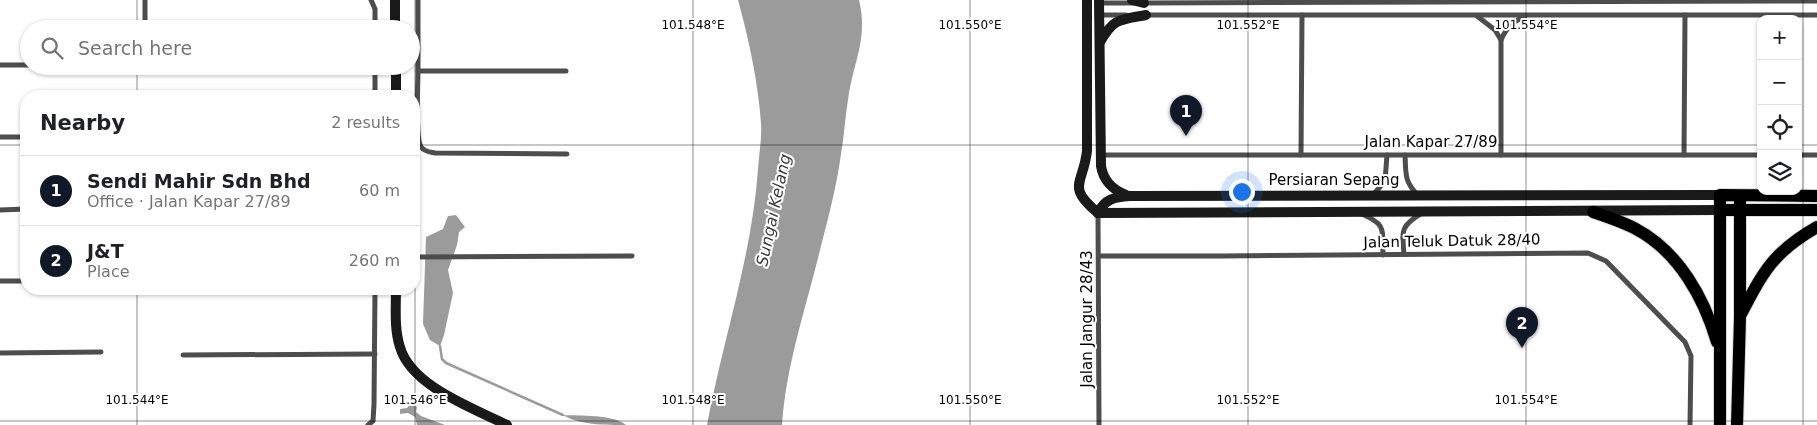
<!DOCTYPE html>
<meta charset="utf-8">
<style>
:root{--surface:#fff;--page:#f2f2f2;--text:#202124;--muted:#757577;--line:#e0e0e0;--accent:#111827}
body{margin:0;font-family:"DejaVu Sans",sans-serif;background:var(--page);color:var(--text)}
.controls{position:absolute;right:15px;top:15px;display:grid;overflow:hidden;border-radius:10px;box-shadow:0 1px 4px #0004}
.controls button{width:45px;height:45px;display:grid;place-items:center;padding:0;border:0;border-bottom:1px solid var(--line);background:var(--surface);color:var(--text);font:25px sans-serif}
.you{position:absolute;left:1241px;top:191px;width:18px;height:18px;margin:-12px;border:4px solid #fff;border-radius:50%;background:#1a73e8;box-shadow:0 0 0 8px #1a73e833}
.badge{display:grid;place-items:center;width:32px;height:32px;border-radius:50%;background:var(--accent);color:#fff;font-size:16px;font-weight:700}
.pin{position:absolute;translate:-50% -41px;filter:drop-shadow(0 1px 2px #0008)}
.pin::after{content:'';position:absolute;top:26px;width:18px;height:15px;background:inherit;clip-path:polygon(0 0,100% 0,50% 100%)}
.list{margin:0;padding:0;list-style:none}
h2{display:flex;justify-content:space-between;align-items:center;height:65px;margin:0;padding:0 20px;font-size:21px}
h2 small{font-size:16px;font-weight:400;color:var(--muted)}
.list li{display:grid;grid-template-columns:32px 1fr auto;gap:15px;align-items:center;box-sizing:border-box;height:70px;padding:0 20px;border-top:1px solid var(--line)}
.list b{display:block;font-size:19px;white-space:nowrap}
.list p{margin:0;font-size:16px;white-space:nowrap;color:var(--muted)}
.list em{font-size:16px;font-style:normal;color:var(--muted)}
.icon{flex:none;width:28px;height:28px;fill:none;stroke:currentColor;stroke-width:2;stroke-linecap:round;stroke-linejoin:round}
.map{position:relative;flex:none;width:1817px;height:425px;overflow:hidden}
.search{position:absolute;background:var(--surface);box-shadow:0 1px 4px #0004;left:20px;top:20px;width:400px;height:55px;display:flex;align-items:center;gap:12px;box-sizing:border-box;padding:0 18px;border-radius:28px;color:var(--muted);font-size:19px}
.panel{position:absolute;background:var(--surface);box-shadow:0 1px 4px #0004;left:20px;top:90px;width:400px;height:205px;border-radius:20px}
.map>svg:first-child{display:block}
.water{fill:#9b9b9b}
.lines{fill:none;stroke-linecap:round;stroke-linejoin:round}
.stream{stroke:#9b9b9b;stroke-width:2.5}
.primary-casing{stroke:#dbdbdb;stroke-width:14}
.street{stroke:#4d4d4d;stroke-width:5}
.secondary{stroke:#1a1a1a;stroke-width:10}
.primary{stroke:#000;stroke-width:12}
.ticks{fill:none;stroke:#000;stroke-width:1;stroke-opacity:0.45}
.labels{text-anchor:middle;stroke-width:4;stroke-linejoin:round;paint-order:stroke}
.street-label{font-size:15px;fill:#000;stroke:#fff}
.water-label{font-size:16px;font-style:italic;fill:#3c3c3c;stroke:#fff}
.ticks-label{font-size:12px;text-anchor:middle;fill:#000;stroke:#fff;stroke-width:4;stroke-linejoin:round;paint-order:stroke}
</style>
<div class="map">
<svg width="1817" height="425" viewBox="0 0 1817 425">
<rect width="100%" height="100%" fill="#fff"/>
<!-- water -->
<g class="water">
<path d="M738 0H859C868 37 855 58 849 93 845 116 844 139 840 161 835 194 826 226 818 258 804 314 786 367 782 425H707C723 339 752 256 758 169 759 154 762 138 761 123 758 82 749 40 738 0Z"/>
<polygon points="456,215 465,227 459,232 457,245 448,270 453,293 444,335 440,346 430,340 423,324 426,237 443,229 448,216"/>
<polygon points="411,403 417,407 416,412 421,416 445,425 417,425 415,417 408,413 400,414 400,409 407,408"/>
<path d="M563 415C580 416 613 414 626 425 605 425 579 425 563 415Z"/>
</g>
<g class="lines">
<!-- stream -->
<polyline class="stream" points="440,346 442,359 446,363 563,415"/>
<!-- primary casing -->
<g class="primary-casing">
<g id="primary">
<polyline points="1721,210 1817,210"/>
<path d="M1593 212C1608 217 1623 222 1636 229 1679 252 1704 298 1717 342"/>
<path d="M1740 316C1763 272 1773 252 1817 227"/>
<polyline points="1720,425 1720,195 1817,196"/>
<polyline points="1737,425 1740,317 1740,196"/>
</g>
</g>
<!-- street -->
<g class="street">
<polyline points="371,0 375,9 375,29"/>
<polyline points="1097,3 1134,3"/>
<polyline points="1142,3 1817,1"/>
<polyline points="1097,15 1126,15"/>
<polyline points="1145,15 1817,15"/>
<polyline points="1477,16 1495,30 1501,40"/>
<polyline points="145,29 145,0"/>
<polyline points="0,65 29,65"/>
<polyline points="418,71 418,0"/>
<path d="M566 71H418C418 86 415 137 421 147 425 152 430 152 435 153L567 154"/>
<polyline points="375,96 375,66"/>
<polyline points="0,137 26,137"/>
<polyline points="1101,155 1761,155"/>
<polyline points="1301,155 1302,15"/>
<path d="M1405 155C1406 173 1404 182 1418 195"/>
<path d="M1501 155V40C1506 28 1513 22 1525 16"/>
<polyline points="1684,155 1685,15"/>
<polyline points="1798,155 1817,155"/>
<polyline points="1373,195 1385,181 1387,155"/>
<polyline points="0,210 26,209"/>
<polyline points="1098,213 1099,425"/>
<path d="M1362 214C1387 225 1382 229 1383 255"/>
<path d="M1404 254C1402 231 1400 226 1422 213"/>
<polyline points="1099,256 1223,256 1588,253 1606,261 1685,342 1691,356 1690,425"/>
<polyline points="414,257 632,256"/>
<polyline points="0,281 26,281"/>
<polyline points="0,353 101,352"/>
<polyline points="183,355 375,354"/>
<polyline points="368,425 373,421 374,404 375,289"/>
</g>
<!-- secondary -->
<g class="secondary">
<polyline points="395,0 395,29"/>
<path d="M1087 0V151C1083 185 1066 186 1098 213"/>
<path d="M1099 0 1101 166C1103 180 1113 190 1126 195"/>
<polyline points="1132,0 1144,3"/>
<path d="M1100 42C1114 18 1119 20 1146 15"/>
<polyline points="396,66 396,96"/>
<path d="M1098 213C1105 199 1114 197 1130 196L1720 195"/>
<polyline points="1098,213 1721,210"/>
<path d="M396 289C396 307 394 329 400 347 411 386 473 408 507 425"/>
</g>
<!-- primary -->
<use href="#primary" class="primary"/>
</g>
<!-- ticks -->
<path class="ticks" d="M137 0V29M415 0V425M693 0V425M970 0V425M1248 0V425M1526 0V425M1803 0V425M137 66V96M0 145H26M414 145H1761M1798 145H1817M137 289V425M0 421H1817"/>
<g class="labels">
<!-- street labels -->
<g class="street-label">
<text x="1431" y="147">Jalan Kapar 27/89</text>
<text x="1334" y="185">Persiaran Sepang</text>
<text transform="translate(1452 241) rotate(-1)" y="5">Jalan Teluk Datuk 28/40</text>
<text transform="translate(1087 319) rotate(-90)" y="5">Jalan Jangur 28/43</text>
</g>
<!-- water labels -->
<g class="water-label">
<text transform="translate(773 210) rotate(-78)" y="6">Sungai Kelang</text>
</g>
</g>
<g class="ticks-label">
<text x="693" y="29">101.548°E</text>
<text x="970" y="29">101.550°E</text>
<text x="1248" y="29">101.552°E</text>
<text x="1526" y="29">101.554°E</text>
<text x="137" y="404">101.544°E</text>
<text x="415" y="404">101.546°E</text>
<text x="693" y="404">101.548°E</text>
<text x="970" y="404">101.550°E</text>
<text x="1248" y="404">101.552°E</text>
<text x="1526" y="404">101.554°E</text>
</g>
</svg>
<div class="controls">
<button>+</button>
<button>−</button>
<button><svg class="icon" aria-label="locate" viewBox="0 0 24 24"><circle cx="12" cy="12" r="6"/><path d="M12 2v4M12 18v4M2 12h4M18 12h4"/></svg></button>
<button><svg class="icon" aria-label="layers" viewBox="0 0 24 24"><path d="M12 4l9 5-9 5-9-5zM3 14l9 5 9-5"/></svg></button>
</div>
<div class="you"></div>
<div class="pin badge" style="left:1186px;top:136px">1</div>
<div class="pin badge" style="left:1522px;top:348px">2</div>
<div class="search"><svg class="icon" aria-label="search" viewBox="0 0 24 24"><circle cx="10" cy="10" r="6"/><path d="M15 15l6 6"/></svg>Search here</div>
<section class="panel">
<h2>Nearby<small>2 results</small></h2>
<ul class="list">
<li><span class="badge">1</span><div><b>Sendi Mahir Sdn Bhd</b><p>Office · Jalan Kapar 27/89</p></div><em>60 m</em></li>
<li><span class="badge">2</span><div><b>J&amp;T</b><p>Place</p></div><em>260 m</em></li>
</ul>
</section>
</div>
